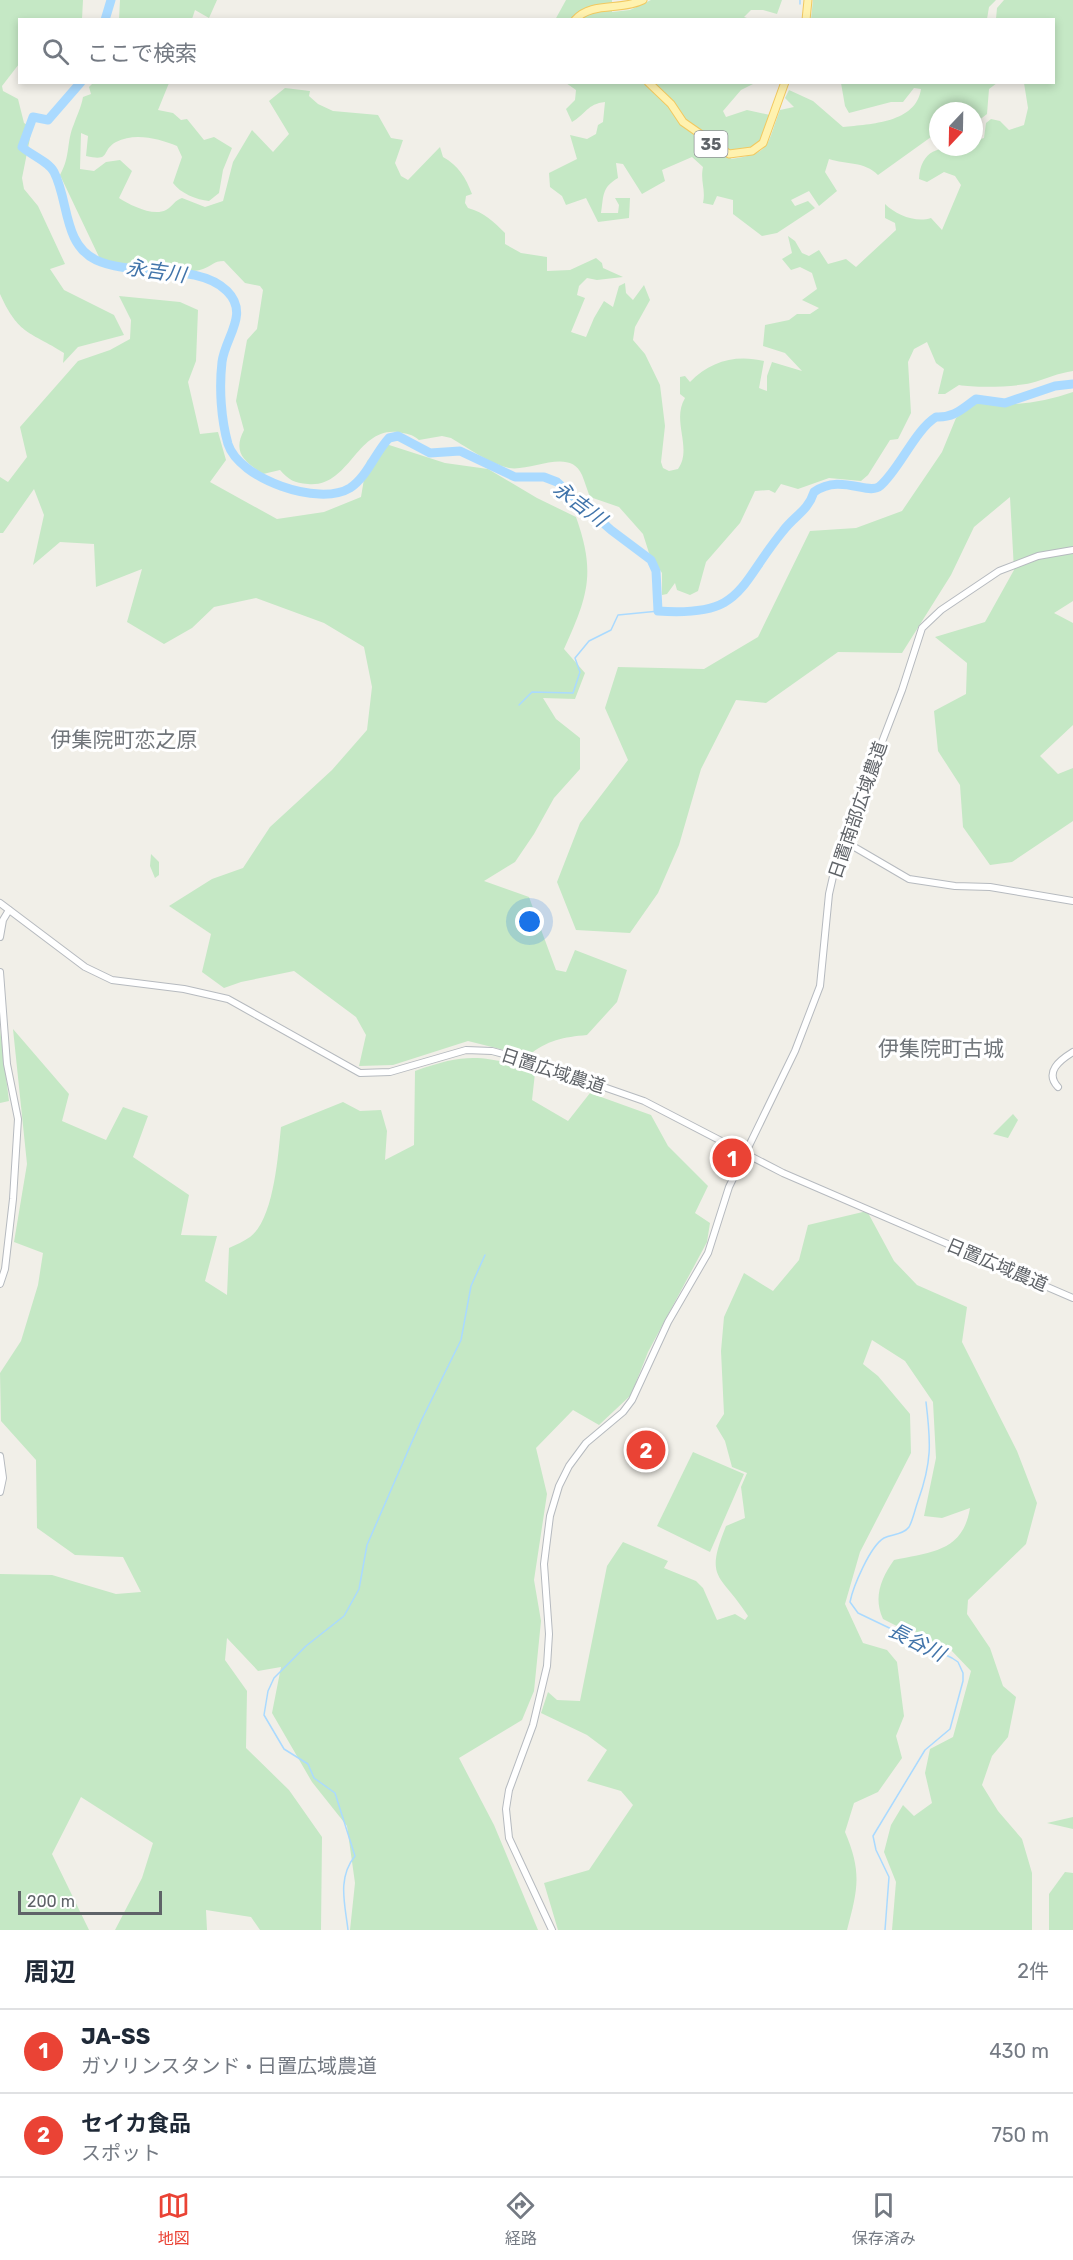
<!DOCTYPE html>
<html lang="ja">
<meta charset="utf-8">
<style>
:root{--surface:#fff;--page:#f6f6f7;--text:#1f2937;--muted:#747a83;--line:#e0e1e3;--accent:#ea4335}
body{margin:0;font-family:Rubik,"Noto Sans JP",sans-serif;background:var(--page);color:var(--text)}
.compass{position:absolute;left:929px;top:102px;width:54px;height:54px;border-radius:50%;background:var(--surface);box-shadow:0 3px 9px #0003;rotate:202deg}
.scale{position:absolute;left:18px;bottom:15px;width:144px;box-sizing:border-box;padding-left:6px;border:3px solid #5f6368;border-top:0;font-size:16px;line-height:21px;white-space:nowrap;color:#5f6368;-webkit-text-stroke:4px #fff;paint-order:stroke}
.you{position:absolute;left:530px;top:922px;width:21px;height:21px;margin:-15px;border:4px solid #fff;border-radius:50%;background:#1a73e8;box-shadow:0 0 0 9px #1a73e833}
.badge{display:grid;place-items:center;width:39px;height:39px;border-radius:50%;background:var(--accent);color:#fff;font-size:20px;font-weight:700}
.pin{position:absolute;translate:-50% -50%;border:3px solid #fff;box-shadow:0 2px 6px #0006}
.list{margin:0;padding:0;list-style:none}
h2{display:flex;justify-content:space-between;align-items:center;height:78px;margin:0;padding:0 24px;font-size:26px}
h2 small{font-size:20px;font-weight:400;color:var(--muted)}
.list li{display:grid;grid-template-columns:39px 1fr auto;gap:18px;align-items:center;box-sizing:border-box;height:84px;padding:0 24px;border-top:2px solid var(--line)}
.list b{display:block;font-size:22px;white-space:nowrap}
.list p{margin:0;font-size:20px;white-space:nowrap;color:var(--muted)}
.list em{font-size:20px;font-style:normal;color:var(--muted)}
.icon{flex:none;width:33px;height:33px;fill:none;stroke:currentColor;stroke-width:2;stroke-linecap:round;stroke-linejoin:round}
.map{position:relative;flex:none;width:1073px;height:1930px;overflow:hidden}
.search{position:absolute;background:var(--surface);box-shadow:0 3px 9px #0003;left:18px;right:18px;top:18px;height:66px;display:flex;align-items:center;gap:15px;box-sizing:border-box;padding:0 21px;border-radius:0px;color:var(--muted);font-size:22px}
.sheet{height:246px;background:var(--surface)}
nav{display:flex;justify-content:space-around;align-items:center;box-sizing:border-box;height:84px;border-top:2px solid var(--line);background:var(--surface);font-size:16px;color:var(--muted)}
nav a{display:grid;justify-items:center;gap:3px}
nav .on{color:var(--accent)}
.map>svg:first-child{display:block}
.green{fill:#c5e8c5}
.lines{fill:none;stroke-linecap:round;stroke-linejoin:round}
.stream{stroke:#aadaff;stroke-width:1.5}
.river{stroke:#aadaff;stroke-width:9}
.secondary-casing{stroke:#b6babf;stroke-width:8}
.primary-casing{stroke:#f2c960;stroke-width:9}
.secondary{stroke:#fff;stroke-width:6}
.primary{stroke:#fff2af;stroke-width:7}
.labels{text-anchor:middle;stroke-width:6;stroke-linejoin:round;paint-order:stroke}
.shield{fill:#fff;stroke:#8f9295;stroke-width:1.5}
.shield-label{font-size:16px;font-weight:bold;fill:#5f6368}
.street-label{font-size:18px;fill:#5f6368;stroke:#fff}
.water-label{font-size:20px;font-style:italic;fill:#4174aa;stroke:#fff}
.quarter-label{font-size:21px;fill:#70757a;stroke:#fff}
</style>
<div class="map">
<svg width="1073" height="1930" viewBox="0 0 1073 1930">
<rect width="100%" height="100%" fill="#f1efe8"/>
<!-- green -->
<g class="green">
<path d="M0 0H83L82 19 20 20 19 64 2 86 3 91 18 99 24 123 32 128 22 178 24 189 38 206 65 264 50 269 64 290 114 315 124 335 78 347 63 363 64 353C30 331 19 336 0 294Z"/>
<polygon points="120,0 217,0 209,18 195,10 192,19 119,20"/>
<polygon points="566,0 612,0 612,12 630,10 651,0 782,0 777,14 763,10 751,10 744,17 750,19 555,20"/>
<polygon points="813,0 996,0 989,7 987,19 811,19"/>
<path d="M1004 0H1073V371C1058 373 1046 379 1031 383 1015 387 976 388 959 385L945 394H938L944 369 936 363 927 342 914 349 908 362 911 413 898 439 890 440 868 475 861 481 829 478 798 489 781 484 775 493 769 490 755 491 740 523 706 562 698 591 690 595 677 590 675 583 667 594 662 595V573L649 553 643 534 619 507 590 497C587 490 585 482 582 475 570 447 531 472 509 468 490 464 468 448 451 438L442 436 419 440C412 434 407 434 398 432 356 427 350 488 308 484 294 483 289 480 280 470L263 474C245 462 232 453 244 430L236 401 247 340 257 329 263 290 260 286 245 283 224 261C213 261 212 266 203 269 186 276 118 265 100 259L60 175C71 155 66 142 74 124 77 115 81 108 83 97L91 94 89 87 93 83H169L158 110 173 113 181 120 187 119 204 140 214 137 232 148 223 170 219 193 209 201C197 200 180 193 173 183L182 157 177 146C160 139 135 132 116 142 100 151 112 162 86 156L88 136 81 133 80 169 94 171 106 162 120 160 132 171 119 198C130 205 153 217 166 210 173 206 175 200 182 198L205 207 223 201 233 162 252 130 273 152 289 134 269 101 285 88 310 91 309 96 318 104 333 111 378 115 391 138 403 140 395 163 401 176 408 180 440 147 443 157C458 165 466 178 472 194L466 196 465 203 468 208C485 213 493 221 505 233V244L521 253 547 257V271L570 270 596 258 602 263 603 268 623 277 597 280 587 278 579 286 577 295 585 298 571 332 586 337 594 318 604 301 613 307 619 286 625 283 626 293 633 300 644 285 650 300 635 327 633 340 645 354 660 385 665 426 661 462 663 468 669 471 678 469C693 448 671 421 685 398L680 394V377L685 376 690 382C710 361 736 354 764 361L759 388 767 391V376L772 362 802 371 785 353 763 346 765 325 789 320 797 314H810L819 308 802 300 817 289 812 273 800 267 791 270 782 259 792 253 788 236 795 241 802 253 809 256 819 250 828 264 846 259 856 267 896 230 895 223 885 218V204C896 215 916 223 931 218L942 230 961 185 955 176 944 172 927 182 919 179C921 144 947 147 974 147V141L984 138 986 123 991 119 1000 121 1009 130 1024 125 1028 108 1024 83 1054 82V20L996 19 997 8Z"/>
<path d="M566 83H755L741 90 723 111 726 117 747 110 770 115 758 146 733 153 731 159C772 153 766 146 780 110L794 107 785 98 789 90 813 101 843 127C871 124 916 123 921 89L914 88 903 102H891L849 113 845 106 841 83H997L989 89 987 114 974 124V111H938V132L878 175C864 161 847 165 829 159L825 172 837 191 819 206 809 191 791 200 795 206 808 201 815 208 777 233 762 236 733 214V200L717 196 713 205 703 203C706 189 700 182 703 167L692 157 662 170 665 181 642 194 623 164 616 163 618 178C601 188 604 196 601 213H618L619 205 615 198H630L629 218 598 222 586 198 566 205 562 196 550 187 549 173 577 159 570 135 587 139 596 134 598 125 603 122 605 102C587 104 586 114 572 122L566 109 575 100 576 90Z"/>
<path d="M119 296 180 302 198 310 196 361 188 382 200 434 218 432 226 460 210 482 277 519 324 512 361 497 367 461 386 444 445 463 488 469 537 498 576 517C596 573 588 596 564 649L585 673 575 699 543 698 556 719 580 738V769L554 798 534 834 515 862 484 881 529 897 556 970 566 972 575 950 627 970 617 1002 587 1035C564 1037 547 1040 528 1056L468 1041 393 1065 359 1066 366 1035 356 1017 294 971 241 982 224 988 202 972 211 934 169 906 212 879 243 868 270 827 332 770 367 730 372 687 364 647 324 623 256 598 214 607 192 628 164 644 127 622 142 569 96 587 94 544 60 542 33 565 44 515 34 489 3 533H0V477L8 482 27 457 20 427 78 361 110 350 130 339 131 320Z"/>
<path d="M1073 392V601L1054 613 1073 623V725L1040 756 1058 774 1073 768V821L1012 862 990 865 963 827 960 785 938 751 934 711 966 694 967 663 935 637 985 622 1014 570 1010 497 974 527 951 575 902 653 838 652 766 703 736 700 701 769 679 845 658 893 630 933 576 930 557 882 580 823 628 760 605 708 618 667 704 669 758 637 810 531 856 528 902 511 942 452 956 418 976 403C1009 407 1041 403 1073 392Z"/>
<polygon points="151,854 159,862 159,875 155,878 150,866"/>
<polygon points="0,1029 9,1101 0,1103"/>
<path d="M13 1029 69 1094 62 1121 106 1140 123 1107 148 1116 133 1157 189 1195 181 1235 217 1236 205 1281 227 1295 229 1248C236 1245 244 1241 250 1237 274 1219 278 1155 281 1127L343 1102 360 1111 381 1110 387 1131 385 1160 414 1145 415 1071C466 1053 482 1055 533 1070L535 1073 532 1100 568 1121 590 1093 651 1115 668 1146 708 1186 695 1213 710 1223 707 1242 648 1352 631 1395 599 1425 573 1410 536 1448 547 1494 534 1580 541 1621 534 1691 522 1720 459 1758 494 1825 538 1930H350L355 1883 347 1826 312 1782 272 1713 281 1667 258 1671 227 1638 225 1660 247 1691 246 1748 289 1790 322 1837 321 1930H260L251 1917 206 1910 207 1930H115L142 1878 153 1843 81 1797 52 1854 89 1930H0V1574L52 1575 116 1594 141 1592 123 1557 75 1555 37 1528 36 1460 1 1421 0 1373 21 1341 38 1285 43 1253 14 1242 27 1164Z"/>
<polygon points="1013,1114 1018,1120 1008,1138 993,1134"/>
<path d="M867 1211 894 1261 917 1285 967 1307 962 1342 1017 1451 1037 1503 1026 1544 968 1600 967 1614 990 1648 1003 1686 1016 1697 1008 1737 992 1756 982 1785 998 1811 1022 1839 1032 1873V1930H892L896 1882 884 1852 891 1825 903 1805 914 1816 932 1803 925 1773 930 1749 953 1737 971 1671 951 1650 942 1649 883 1619C873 1598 881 1578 894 1560 931 1552 963 1552 970 1508L942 1518 924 1516 936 1458 933 1402 905 1361 872 1340 863 1364 878 1376 910 1414 911 1453 860 1552 845 1604 863 1643 887 1650 897 1662 904 1716 896 1736 902 1758 878 1792 854 1803 845 1832C862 1872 858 1889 847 1930H558L544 1883 589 1870 633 1805 621 1791 587 1781 607 1750 587 1735 541 1713 548 1692 557 1700 580 1701 607 1566 623 1542 668 1561 664 1568 696 1581 703 1588 717 1620 735 1614 745 1620 748 1616C720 1572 704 1581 726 1526L745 1518 741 1487 747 1473 732 1467 725 1441 716 1426 724 1414 721 1351 724 1317 744 1273 773 1291 799 1260 808 1225Z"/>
<polygon points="693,1452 744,1474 710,1552 657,1526"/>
<polygon points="1073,1817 1073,1829 1047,1823"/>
<polygon points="1065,1872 1073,1873 1073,1930 1049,1930 1049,1894"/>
</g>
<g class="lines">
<!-- stream -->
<g class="stream">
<polyline points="800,4 800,0"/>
<polyline points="519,705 532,692 573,693 580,672 575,658 589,641 611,630 618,615 659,611"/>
<path d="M348 1930C345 1904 337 1878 355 1856L335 1793 314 1778 308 1764 284 1749 264 1715 268 1691 274 1678 306 1646 344 1616 359 1589 367 1545 421 1421 461 1340 471 1286 485 1255"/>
<path d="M885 1930 889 1877 876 1850 873 1836 925 1750 950 1729 963 1681V1673L958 1662 952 1658 858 1613 850 1602C853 1587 870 1546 884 1538 892 1534 903 1535 909 1527 913 1520 915 1509 918 1501 932 1462 931 1443 926 1402"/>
</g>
<!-- river -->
<g class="river">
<polyline points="105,20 111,0"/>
<path d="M81 82 48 120 33 117 22 147C31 155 49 162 54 172 69 201 63 244 96 260 132 277 199 262 227 291 250 314 225 337 222 362 219 388 221 419 228 444 239 479 319 507 350 488 367 477 375 453 389 438L398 436 430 453 460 451 515 477H544L557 482 611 530 651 560 656 571 658 611C744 617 737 587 783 531 794 516 808 511 814 492 840 473 869 496 880 486 899 470 915 430 936 417 954 418 962 409 976 399L1005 403 1055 386 1073 384"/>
</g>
<!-- secondary casing -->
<g class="secondary-casing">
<g id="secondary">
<polyline points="844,841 909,879 955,886 990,887 1073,901"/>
<polyline points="0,903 85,967 112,980 184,989 228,999 360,1073 390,1072 466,1050 492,1051 526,1060 644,1101 783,1173 1073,1298"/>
<polyline points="0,937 3,920 9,910"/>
<polyline points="0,972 7,1064 18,1119 13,1199 5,1269 0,1284"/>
<path d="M1058 1087C1044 1072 1060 1060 1073 1052"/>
<polyline points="0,1456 3,1478 0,1492"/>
<polyline points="552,1930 509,1838 506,1809 509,1790 533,1725 547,1666 549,1634 544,1564 550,1516 559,1486 569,1466 586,1443 623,1412 632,1400 668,1322 708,1253 729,1187 795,1051 820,986 829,894 837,859 902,690 922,628 941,610 999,571 1038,556 1073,550"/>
</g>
</g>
<!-- primary casing -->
<g class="primary-casing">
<g id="primary">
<path d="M575 20C591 1 622 11 643 0"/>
<polyline points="806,20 808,0"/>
<polyline points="648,82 671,104 683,122 729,154 752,151 763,143 785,82"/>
</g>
</g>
<!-- secondary -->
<use href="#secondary" class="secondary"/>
<!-- primary -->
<use href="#primary" class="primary"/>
</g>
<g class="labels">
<!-- shield labels -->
<rect class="shield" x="694.5" y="131" width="33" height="26" rx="4.5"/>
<g class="shield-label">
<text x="711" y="150">35</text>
</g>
<!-- street labels -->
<g class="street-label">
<text transform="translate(858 810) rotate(-71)" y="6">日置南部広域農道</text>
<text transform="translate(553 1071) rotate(18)" y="6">日置広域農道</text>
<text transform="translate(997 1265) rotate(23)" y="6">日置広域農道</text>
</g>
<!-- water labels -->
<g class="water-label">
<text transform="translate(156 271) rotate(8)" y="7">永吉川</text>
<text transform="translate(580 504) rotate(37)" y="7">永吉川</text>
<text transform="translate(917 1642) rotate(27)" y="7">長谷川</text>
</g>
<!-- quarter labels -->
<g class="quarter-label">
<text x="124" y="747">伊集院町恋之原</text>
<text x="941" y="1056">伊集院町古城</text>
</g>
</g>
</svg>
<svg class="compass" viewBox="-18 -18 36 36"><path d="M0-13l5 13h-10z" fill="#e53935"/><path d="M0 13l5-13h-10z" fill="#747a83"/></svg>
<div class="scale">200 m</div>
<div class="you"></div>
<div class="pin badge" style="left:732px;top:1158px">1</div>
<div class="pin badge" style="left:646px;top:1450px">2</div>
<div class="search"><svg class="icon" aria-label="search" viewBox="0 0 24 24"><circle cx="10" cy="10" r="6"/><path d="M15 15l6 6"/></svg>ここで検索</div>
</div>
<section class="sheet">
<h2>周辺<small>2件</small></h2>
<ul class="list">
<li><span class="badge">1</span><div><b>JA-SS</b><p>ガソリンスタンド · 日置広域農道</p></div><em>430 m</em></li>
<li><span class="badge">2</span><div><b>セイカ食品</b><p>スポット</p></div><em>750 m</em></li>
</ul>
</section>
<nav>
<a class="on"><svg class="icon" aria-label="map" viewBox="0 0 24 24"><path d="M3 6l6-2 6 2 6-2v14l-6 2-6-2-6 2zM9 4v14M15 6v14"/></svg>地図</a>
<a><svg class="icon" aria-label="directions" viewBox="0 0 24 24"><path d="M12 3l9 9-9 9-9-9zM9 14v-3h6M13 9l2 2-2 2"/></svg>経路</a>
<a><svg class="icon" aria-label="saved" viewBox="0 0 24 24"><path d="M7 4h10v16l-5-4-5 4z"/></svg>保存済み</a>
</nav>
